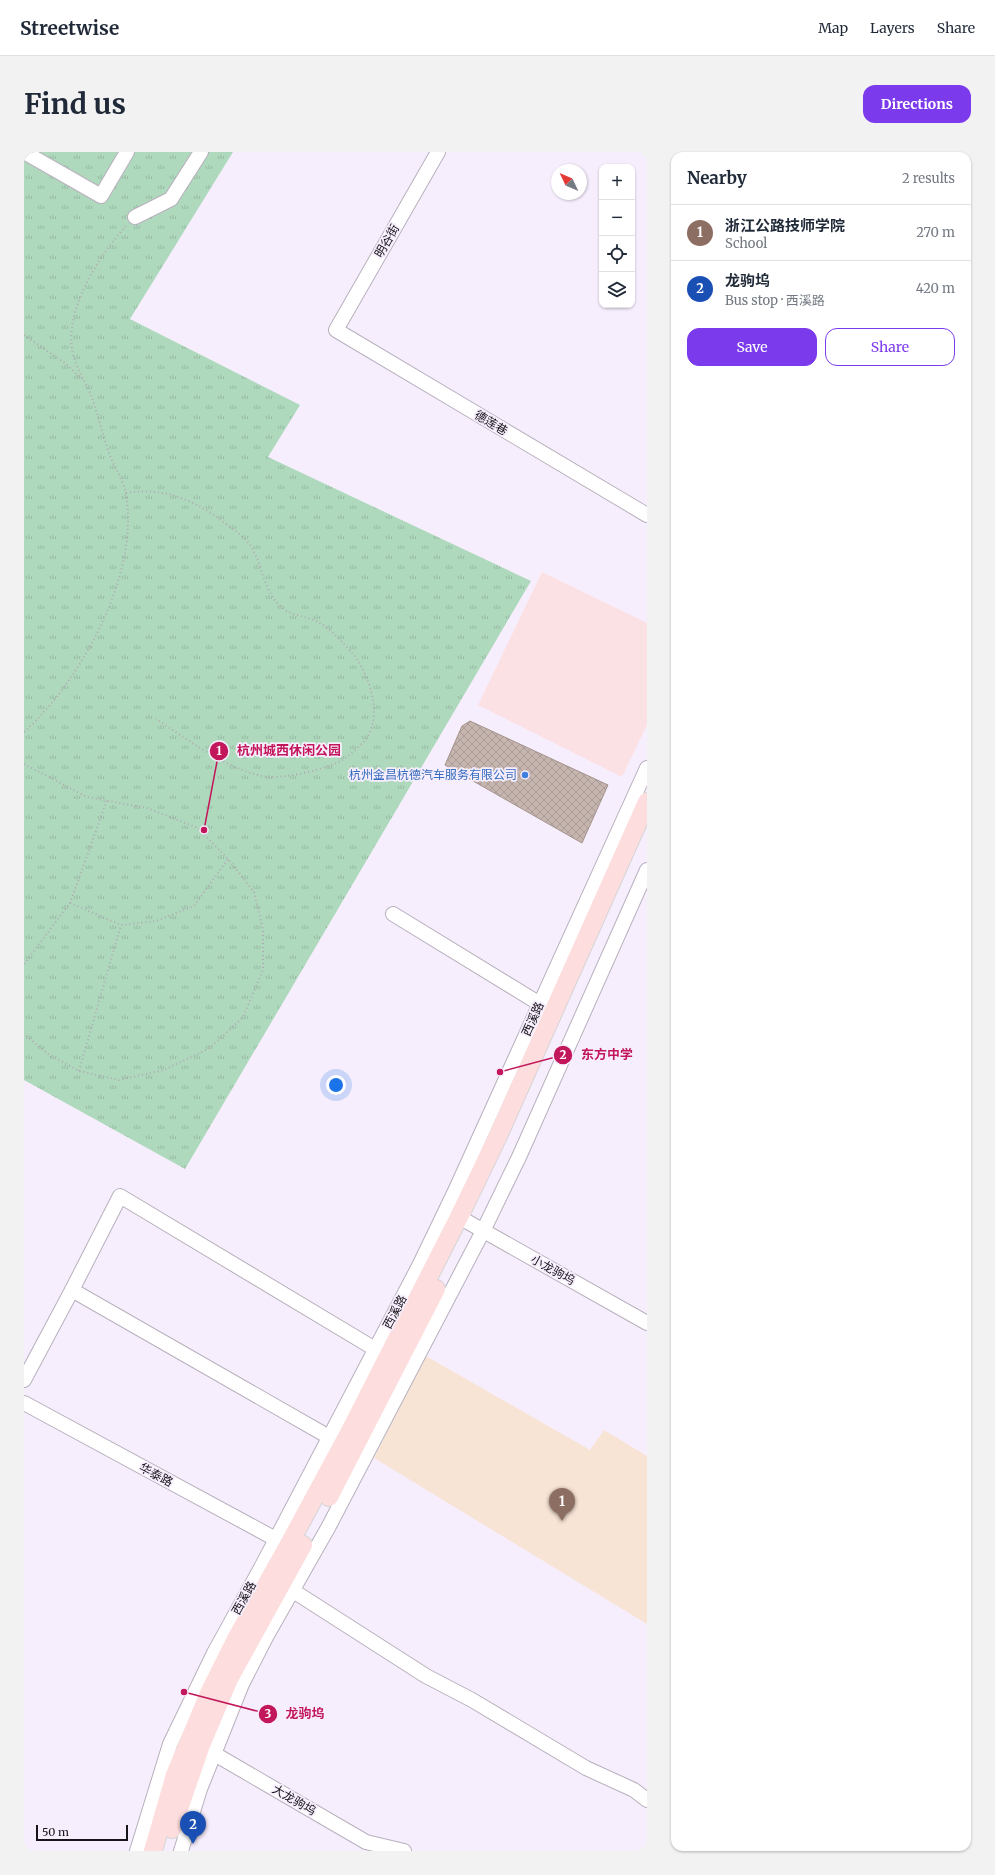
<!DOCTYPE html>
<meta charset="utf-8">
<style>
:root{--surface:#fff;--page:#f2f2f3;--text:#1f2937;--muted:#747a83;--line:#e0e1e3;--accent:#7c3aed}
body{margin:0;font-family:Merriweather,"Noto Sans SC",serif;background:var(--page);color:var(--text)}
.controls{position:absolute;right:12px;top:12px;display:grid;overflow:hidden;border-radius:8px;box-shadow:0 1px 3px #0004}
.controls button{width:36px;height:36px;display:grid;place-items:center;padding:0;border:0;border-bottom:1px solid var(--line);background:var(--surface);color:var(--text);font:20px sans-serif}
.compass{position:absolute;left:527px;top:12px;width:36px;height:36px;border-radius:50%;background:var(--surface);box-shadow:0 1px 3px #0004;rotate:314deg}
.scale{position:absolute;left:12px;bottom:10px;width:92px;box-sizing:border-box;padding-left:4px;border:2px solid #18151a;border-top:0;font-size:11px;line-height:14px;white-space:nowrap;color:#18151a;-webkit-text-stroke:3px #f7eefd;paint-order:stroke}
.you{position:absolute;left:312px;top:933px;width:14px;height:14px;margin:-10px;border:3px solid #fff;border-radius:50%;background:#1a73e8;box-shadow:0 0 0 6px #1a73e833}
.badge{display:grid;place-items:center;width:26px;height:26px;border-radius:50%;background:var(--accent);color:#fff;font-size:13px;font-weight:700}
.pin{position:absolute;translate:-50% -33px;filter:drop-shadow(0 1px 2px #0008)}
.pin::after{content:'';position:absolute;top:21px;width:14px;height:12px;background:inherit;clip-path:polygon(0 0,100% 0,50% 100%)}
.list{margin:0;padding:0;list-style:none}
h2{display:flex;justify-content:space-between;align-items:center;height:52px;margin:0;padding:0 16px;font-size:17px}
h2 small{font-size:13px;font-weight:400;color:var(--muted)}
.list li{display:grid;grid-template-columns:26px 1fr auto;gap:12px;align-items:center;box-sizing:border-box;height:56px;padding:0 16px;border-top:1px solid var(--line)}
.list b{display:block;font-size:15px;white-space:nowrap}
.list p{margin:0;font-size:13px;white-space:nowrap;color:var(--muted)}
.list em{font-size:13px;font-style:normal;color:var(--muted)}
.actions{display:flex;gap:8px;padding:12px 16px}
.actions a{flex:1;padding:9px 0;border:1px solid var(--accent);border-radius:12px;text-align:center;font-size:14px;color:var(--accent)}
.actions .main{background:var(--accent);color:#fff}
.icon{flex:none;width:22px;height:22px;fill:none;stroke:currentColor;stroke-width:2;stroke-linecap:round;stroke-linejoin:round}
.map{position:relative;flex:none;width:623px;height:1699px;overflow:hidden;border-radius:12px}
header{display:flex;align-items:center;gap:24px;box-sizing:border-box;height:56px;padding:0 20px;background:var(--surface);border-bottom:1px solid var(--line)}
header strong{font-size:19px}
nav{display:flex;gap:22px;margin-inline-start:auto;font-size:14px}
.intro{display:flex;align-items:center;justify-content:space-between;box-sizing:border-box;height:96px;padding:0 24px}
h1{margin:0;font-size:28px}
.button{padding:10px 18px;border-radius:12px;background:var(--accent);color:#fff;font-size:14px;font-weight:700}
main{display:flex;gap:24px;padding:0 24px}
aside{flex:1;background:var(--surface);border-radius:12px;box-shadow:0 1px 3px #0004}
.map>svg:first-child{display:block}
.commercial{fill:#fbe1e4}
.education{fill:#f8e4d5}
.grass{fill:url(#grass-tufts)}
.building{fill:url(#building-cross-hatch);stroke:#a3938d}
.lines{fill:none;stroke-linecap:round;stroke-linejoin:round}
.minor-casing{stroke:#b8b0bd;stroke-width:16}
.major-casing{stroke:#d5d5d6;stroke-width:20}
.path{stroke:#b0a9b5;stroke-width:2;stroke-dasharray:1 3;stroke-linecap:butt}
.minor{stroke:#fff;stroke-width:14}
.major{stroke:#fddddd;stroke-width:18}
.shop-dot{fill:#3f7fe0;stroke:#f7eefd;stroke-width:1.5}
.labels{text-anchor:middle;stroke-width:3.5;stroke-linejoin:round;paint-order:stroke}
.street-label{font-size:12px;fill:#18151a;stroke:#f7eefd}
.shop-label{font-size:12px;fill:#366cbe;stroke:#f7eefd;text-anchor:end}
.leader{fill:none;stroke:#c2185b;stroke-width:1.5}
.callout-dot{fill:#c2185b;stroke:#f7eefd;stroke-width:1.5}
.mark-label{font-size:12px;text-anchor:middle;font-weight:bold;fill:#fff}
.callout-label{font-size:13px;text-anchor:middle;font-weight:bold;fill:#c2185b;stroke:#f7eefd;stroke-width:3.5;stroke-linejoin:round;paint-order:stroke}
</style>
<header>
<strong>Streetwise</strong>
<nav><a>Map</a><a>Layers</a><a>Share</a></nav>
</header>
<div class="intro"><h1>Find us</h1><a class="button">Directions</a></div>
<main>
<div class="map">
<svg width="623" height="1699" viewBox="0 0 623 1699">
<defs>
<pattern id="grass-tufts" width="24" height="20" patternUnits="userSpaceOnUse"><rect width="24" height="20" fill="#afd9bd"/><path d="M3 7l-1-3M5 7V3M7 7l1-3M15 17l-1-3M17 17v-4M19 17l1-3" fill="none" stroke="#96b9a2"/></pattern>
<pattern id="building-cross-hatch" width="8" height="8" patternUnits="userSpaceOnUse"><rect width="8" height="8" fill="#c6b5af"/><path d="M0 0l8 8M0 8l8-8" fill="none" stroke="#a99b96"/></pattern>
</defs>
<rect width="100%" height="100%" fill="#f7eefd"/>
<!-- commercial -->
<polygon class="commercial" points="518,420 623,471 623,573 598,625 454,553"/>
<!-- education -->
<polygon class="education" points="402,1204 566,1298 580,1278 623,1304 623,1472 350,1306"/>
<!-- grass -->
<polygon class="grass" points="0,0 209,0 106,167 276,253 244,305 507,429 161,1017 0,928"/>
<!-- building -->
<polygon class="building" points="446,569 584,633 558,691 421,613 438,574"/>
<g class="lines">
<!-- minor casing -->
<g class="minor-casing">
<g id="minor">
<polyline points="0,0 77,44 103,0"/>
<polyline points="414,0 312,178 623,363"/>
<polyline points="111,65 147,47 177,0"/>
<polyline points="369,762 516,852"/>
<polyline points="435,1065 623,1171"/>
<polyline points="48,1138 305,1285"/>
<polyline points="0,1228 48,1138 96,1044 351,1197"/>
<polyline points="0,1251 259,1391"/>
<polyline points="260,1433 402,1524 448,1548 562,1616 610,1638 623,1648"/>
<polyline points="182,1597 342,1690 380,1699"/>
<polyline points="113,1699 146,1592 190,1501 239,1412 396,1112 432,1037 623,616"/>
<polyline points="157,1699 176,1637 218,1532 242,1485 305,1374 459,1079 495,1005 623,718"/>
</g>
</g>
<!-- major casing -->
<g class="major-casing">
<g id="major">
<polyline points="305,1345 412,1137"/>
<polyline points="148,1677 177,1593 205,1527 279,1393"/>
<polyline points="129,1699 151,1623 186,1539 212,1487 264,1394 325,1281 435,1065 473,986 623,650"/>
</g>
</g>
<!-- path -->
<g class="path">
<polyline points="0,183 41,211 59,228"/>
<path d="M102 341C141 334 175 350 206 375 213 380 224 388 228 396 239 415 239 436 255 453 267 465 281 463 294 470 305 475 321 493 329 502 345 523 358 560 344 584 341 590 324 605 318 608 303 617 263 626 245 625 210 622 161 586 132 567"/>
<path d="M0 580C57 529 116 421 102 343 100 329 90 315 85 301 79 283 74 264 68 246 63 231 50 213 48 198 42 155 74 105 102 74"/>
<polyline points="0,612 63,645 123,656 174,676 204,707 230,740 239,778 239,818 219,865 186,896 140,918 95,928 55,919 24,902 0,882"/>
<polyline points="46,751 97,773 132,769 170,754 204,707"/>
<polyline points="0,812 46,751 83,648"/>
<polyline points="55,919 97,773"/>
</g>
<!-- minor -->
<use href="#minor" class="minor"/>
<!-- major -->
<use href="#major" class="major"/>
</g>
<!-- markers -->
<circle class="shop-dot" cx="501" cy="623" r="4"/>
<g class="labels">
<!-- street labels -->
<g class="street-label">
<text transform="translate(363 89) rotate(-60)" y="4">明谷街</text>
<text transform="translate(467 271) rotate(31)" y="4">德莲巷</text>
<text transform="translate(509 867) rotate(-66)" y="4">西溪路</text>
<text transform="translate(529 1118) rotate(29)" y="4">小龙驹坞</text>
<text transform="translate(371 1160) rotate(-62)" y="4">西溪路</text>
<text transform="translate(132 1323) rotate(28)" y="4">华泰路</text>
<text transform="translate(220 1446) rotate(-61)" y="4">西溪路</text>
<text transform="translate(270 1648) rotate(30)" y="4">大龙驹坞</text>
</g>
<!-- shop labels -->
<g class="shop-label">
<text x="493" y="627">杭州金昌杭德汽车服务有限公司</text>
</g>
</g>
<!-- callouts -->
<path class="leader" d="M180 678L195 599M476 920L539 903M160 1540L244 1562"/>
<g class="callout-dot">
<circle cx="180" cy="678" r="4"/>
<circle cx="476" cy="920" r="4"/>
<circle cx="160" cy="1540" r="4"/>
<circle cx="195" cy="599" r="10"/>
<circle cx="539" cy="903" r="10"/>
<circle cx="244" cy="1562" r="10"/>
</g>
<g class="mark-label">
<text x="195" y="603">1</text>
<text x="539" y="907">2</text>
<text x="244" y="1566">3</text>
</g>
<g class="callout-label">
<text x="265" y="603">杭州城西休闲公园</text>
<text x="583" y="907">东方中学</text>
<text x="281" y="1566">龙驹坞</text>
</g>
</svg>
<div class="controls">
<button>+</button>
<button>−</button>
<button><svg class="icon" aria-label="locate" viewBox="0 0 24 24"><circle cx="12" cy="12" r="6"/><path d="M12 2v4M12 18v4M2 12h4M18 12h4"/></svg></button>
<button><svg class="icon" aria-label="layers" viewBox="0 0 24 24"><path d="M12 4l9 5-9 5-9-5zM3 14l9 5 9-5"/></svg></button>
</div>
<svg class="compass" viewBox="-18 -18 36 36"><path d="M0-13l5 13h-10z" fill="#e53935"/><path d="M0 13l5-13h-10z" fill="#747a83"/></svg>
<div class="scale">50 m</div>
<div class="you"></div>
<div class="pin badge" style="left:538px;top:1369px;background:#8d6e63">1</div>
<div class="pin badge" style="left:169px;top:1692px;background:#1a4fb4">2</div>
</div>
<aside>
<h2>Nearby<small>2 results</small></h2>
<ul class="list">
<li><span class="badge" style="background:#8d6e63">1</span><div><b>浙江公路技师学院</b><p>School</p></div><em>270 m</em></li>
<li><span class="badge" style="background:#1a4fb4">2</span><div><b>龙驹坞</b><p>Bus stop · 西溪路</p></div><em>420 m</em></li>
</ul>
<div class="actions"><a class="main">Save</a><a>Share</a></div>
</aside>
</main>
